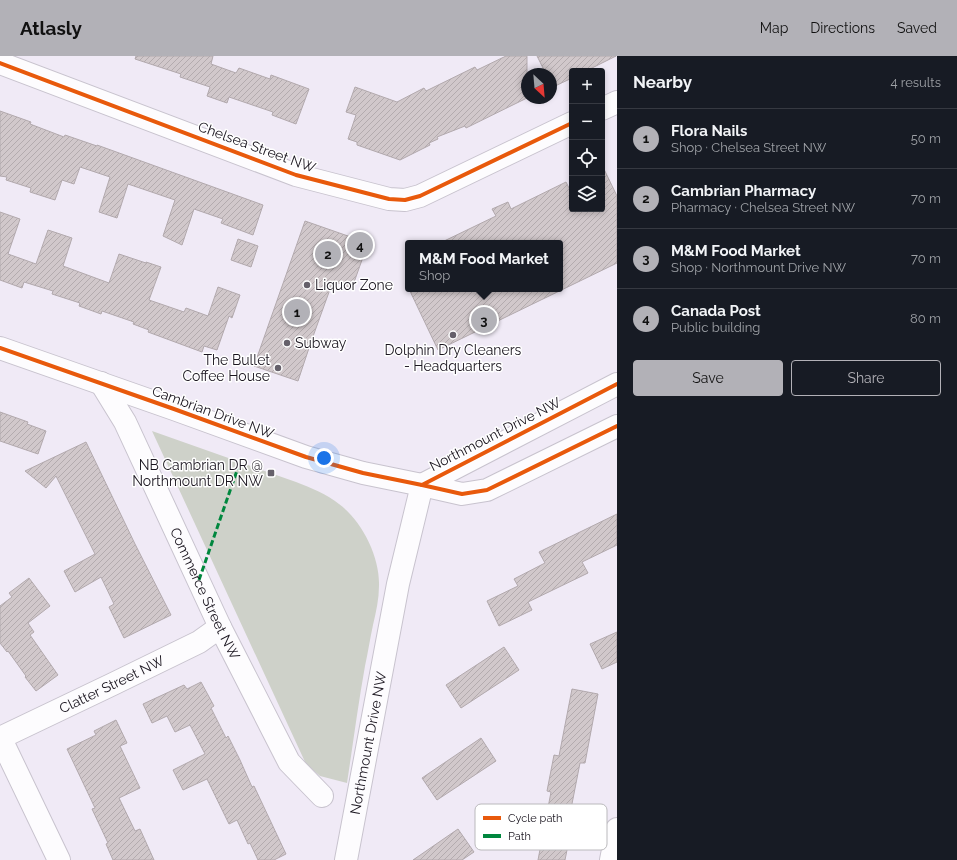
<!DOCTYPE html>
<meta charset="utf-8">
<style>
:root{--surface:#171b24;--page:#20242c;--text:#f1f3f6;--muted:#9ea1a6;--line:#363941;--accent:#b2b1b7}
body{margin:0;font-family:Raleway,sans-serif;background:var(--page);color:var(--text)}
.controls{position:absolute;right:12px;top:12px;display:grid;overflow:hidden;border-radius:4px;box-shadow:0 2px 6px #0003}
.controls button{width:36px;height:36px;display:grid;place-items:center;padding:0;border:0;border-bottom:1px solid var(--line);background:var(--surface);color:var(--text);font:20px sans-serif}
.compass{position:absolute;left:521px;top:12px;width:36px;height:36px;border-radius:50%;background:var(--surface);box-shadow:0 2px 6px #0003;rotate:154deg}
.you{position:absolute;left:324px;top:402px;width:14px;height:14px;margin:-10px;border:3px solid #fff;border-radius:50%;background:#1a73e8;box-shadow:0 0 0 6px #1a73e833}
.badge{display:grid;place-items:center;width:26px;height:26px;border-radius:50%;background:var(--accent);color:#111;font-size:13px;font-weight:700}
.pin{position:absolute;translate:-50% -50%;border:2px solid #fff;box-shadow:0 1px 4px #0006}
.popup{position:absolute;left:405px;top:184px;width:158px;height:52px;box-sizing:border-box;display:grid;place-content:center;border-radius:4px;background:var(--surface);filter:drop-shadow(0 1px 3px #0005);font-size:13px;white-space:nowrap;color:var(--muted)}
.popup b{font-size:15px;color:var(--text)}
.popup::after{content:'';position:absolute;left:50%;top:100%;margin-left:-8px;border:8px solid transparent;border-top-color:var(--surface)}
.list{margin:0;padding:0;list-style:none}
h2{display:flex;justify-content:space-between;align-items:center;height:52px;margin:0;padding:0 16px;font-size:17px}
h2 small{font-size:13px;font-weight:400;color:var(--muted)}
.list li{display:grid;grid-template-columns:26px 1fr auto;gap:12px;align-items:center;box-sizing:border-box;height:60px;padding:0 16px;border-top:1px solid var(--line)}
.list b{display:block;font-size:15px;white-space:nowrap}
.list p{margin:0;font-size:13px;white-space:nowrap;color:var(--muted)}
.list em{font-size:13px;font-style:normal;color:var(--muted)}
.actions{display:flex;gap:8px;padding:12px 16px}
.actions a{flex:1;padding:9px 0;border:1px solid var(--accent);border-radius:4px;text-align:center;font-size:14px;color:var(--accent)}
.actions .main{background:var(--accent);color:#111}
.icon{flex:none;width:22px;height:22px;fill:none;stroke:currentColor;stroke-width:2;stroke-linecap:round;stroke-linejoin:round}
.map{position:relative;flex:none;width:617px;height:804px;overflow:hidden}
header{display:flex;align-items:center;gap:24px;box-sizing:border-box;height:56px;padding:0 20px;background:var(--accent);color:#111}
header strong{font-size:19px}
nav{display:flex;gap:22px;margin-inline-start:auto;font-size:14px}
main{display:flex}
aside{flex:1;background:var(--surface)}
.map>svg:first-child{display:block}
.park{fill:#ced1c9}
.building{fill:url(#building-hatch);stroke:#b2a9ad}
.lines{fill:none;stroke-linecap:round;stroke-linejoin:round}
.minor-casing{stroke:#c8c3ce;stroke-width:24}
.minor{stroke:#fdfcfe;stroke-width:22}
.quiet{stroke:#00873e;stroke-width:3;stroke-dasharray:6 3;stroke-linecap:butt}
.cycleway-casing{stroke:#fff;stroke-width:6}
.cycleway{stroke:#e8590c;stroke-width:4}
.poi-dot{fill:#65606a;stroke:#fff;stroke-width:1.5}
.labels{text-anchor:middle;stroke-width:3;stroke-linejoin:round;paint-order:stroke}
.street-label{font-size:14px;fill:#1a151f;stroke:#fff}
.poi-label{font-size:14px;fill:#1a151f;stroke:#fff;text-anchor:start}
.key{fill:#fff;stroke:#bab9bc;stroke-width:1}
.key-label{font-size:11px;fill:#1a151f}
</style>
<header>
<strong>Atlasly</strong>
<nav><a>Map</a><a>Directions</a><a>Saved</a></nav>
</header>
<main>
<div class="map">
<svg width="617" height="804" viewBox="0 0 617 804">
<defs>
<pattern id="building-hatch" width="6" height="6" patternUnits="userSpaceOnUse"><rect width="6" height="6" fill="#d1c8cb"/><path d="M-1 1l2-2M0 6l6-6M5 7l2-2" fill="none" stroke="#b3abae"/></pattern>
</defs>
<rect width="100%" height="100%" fill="#f0eaf6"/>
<!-- park -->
<path class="park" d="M152 375 296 426C311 432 327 438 339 448 362 465 380 501 379 530 379 543 376 556 373 569 370 583 368 596 365 610 358 649 353 688 347 727L320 720 306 708Z"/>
<!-- building -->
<g class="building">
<polygon points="136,0 213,0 211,8 236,17 239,12 270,23 271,19 309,33 296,68 272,59 273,56 229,41 227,47 207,40 210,31 180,21 181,18 135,3"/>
<polygon points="506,0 527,0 527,42 466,72 465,70 437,81 438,83 429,87 430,89 400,104 357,89 357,86 348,83 356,59 346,56 355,31 397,46 424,32 426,35 475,11 477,14"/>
<polygon points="537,0 616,0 586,15 572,15 572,22 553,31 551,28 551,18 546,18"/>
<polygon points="0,55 31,66 30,68 64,81 65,79 97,90 97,89 263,149 253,179 221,167 223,163 194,153 182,189 163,180 175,144 128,128 117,162 99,156 110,121 80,111 74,128 62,124 55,144 30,136 31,132 6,124 7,121 0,120"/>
<polygon points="602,109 617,140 617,207 438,294 409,233 560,233 560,187 440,187 496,160 492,153 508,146 511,153 566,126 572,138 572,153 602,153"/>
<polygon points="0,156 20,163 8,198 36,208 48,174 72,182 63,210 109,227 119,198 146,207 146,206 161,211 149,244 184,256 186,252 208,260 218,231 240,239 232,262 229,260 217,294 204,290 202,296 148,276 149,274 133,268 134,266 102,255 101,258 79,250 80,247 52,238 53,235 24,226 22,232 0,224"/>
<polygon points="305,165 368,187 352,232 333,225 311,286 298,325 254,310"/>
<polygon points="238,183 258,190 251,211 231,204"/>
<polygon points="0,356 28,366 27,368 46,375 38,398 0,385"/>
<polygon points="86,386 135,488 171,559 124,582 109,551 114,548 101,521 75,536 64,515 95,498 56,420 46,432 25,415"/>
<polygon points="617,458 617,489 582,506 588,517 528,546 532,554 499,570 487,545 518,530 514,523 545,507 539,496"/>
<polygon points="29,522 50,550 28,567 34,576 30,579 58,619 36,635 25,621 26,620 8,595 7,596 0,587 0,550 12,541 9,537"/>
<polygon points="617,576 617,606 602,613 590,588"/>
<polygon points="504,591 519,614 461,652 446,629"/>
<polygon points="201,626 214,650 211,652 226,682 228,680 240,704 252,731 254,730 286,798 274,804 258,804 250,787 248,788 237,764 229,768 207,723 183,734 173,714 205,698 190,669 175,676 167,660 152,667 143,648 184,629 187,633"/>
<polygon points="572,633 598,638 585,707 580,707 570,758 574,759 565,804 538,804 551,736 547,735 554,699 559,700"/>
<polygon points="116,664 127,687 120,690 140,732 119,742 135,775 140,773 154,804 113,804 106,788 108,787 92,753 95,752 67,693 96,679 94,675"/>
<polygon points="481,682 496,705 437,744 422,722"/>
<polygon points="458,773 474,796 462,804 413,804"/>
</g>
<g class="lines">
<!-- minor casing -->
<g class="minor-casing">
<g id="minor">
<polyline points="0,7 296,119 389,143 405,144 420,140 572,67"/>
<polyline points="602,53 617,46"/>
<polyline points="0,292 174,353 306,401 363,417 422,429 462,438 487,434 617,370"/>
<path id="s1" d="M101 327 125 366 220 571 289 706 322 740"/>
<polyline points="0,681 59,804"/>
<path id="s2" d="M0 682 113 628 199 586 220 571"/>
<path id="s3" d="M346 804 398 528 422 429 617 328"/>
<polyline points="611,804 617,773"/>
</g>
</g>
<!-- minor -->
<use href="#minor" class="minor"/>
<!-- quiet -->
<polyline class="quiet" points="199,524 240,406"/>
<!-- cycleway casing -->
<g class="cycleway-casing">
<g id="cycleway">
<polyline points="0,7 296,119 389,143 405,144 420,140 572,67"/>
<polyline points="0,292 174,353 306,401 363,417 422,429 462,438 487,434 617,370"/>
<polyline points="422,429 617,328"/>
</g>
</g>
<!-- cycleway -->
<use href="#cycleway" class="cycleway"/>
</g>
<!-- markers -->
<g class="poi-dot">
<circle cx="307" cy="229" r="4"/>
<circle cx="453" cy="279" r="4"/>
<circle cx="287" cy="287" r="4"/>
<circle cx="278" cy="312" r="4"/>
<rect x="267" y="413" width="8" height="8" rx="2"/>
</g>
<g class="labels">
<!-- street labels -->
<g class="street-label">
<text transform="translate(257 91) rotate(20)" y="5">Chelsea Street NW</text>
<text transform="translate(213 356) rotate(20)" y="5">Cambrian Drive NW</text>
<text transform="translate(495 378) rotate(-27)" y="5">Northmount Drive NW</text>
<text dy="5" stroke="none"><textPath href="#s1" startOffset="235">Commerce Street NW</textPath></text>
<text dy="5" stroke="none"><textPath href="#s2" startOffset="124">Clatter Street NW</textPath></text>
<text dy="5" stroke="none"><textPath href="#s3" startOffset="119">Northmount Drive NW</textPath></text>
</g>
<!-- poi labels -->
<g class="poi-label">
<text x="315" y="234">Liquor Zone</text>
<text x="295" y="292">Subway</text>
<text x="453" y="299" text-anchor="middle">Dolphin Dry Cleaners<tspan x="453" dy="16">- Headquarters</tspan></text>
<text x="270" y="309" text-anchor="end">The Bullet<tspan x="270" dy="16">Coffee House</tspan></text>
<text x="263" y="414" text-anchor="end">NB Cambrian DR @<tspan x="263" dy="16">Northmount DR NW</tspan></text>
</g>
</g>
<!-- legend -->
<rect x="475" y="748" width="132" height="46" rx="6" class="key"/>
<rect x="483" y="760" width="18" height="4" fill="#e8590c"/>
<rect x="483" y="778" width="18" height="4" fill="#00873e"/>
<g class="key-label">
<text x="508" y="766">Cycle path</text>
<text x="508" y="784">Path</text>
</g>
</svg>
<div class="controls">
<button>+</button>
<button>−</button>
<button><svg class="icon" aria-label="locate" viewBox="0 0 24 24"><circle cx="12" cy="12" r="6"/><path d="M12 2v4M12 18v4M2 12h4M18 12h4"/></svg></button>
<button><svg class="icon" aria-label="layers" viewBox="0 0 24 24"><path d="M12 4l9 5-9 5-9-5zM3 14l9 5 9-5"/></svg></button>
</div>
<svg class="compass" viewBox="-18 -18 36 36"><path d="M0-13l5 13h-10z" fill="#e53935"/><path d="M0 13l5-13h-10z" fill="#9ea1a6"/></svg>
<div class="you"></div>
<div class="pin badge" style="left:297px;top:256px">1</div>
<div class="pin badge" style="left:328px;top:198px">2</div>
<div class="pin badge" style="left:484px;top:264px">3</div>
<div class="popup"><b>M&amp;M Food Market</b>Shop</div>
<div class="pin badge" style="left:360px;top:189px">4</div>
</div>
<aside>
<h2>Nearby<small>4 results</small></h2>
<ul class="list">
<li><span class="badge">1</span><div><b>Flora Nails</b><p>Shop · Chelsea Street NW</p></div><em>50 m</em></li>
<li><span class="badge">2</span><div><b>Cambrian Pharmacy</b><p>Pharmacy · Chelsea Street NW</p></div><em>70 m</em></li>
<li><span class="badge">3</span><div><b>M&amp;M Food Market</b><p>Shop · Northmount Drive NW</p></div><em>70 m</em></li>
<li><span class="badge">4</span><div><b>Canada Post</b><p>Public building</p></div><em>80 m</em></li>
</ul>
<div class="actions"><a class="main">Save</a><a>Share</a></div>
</aside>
</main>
